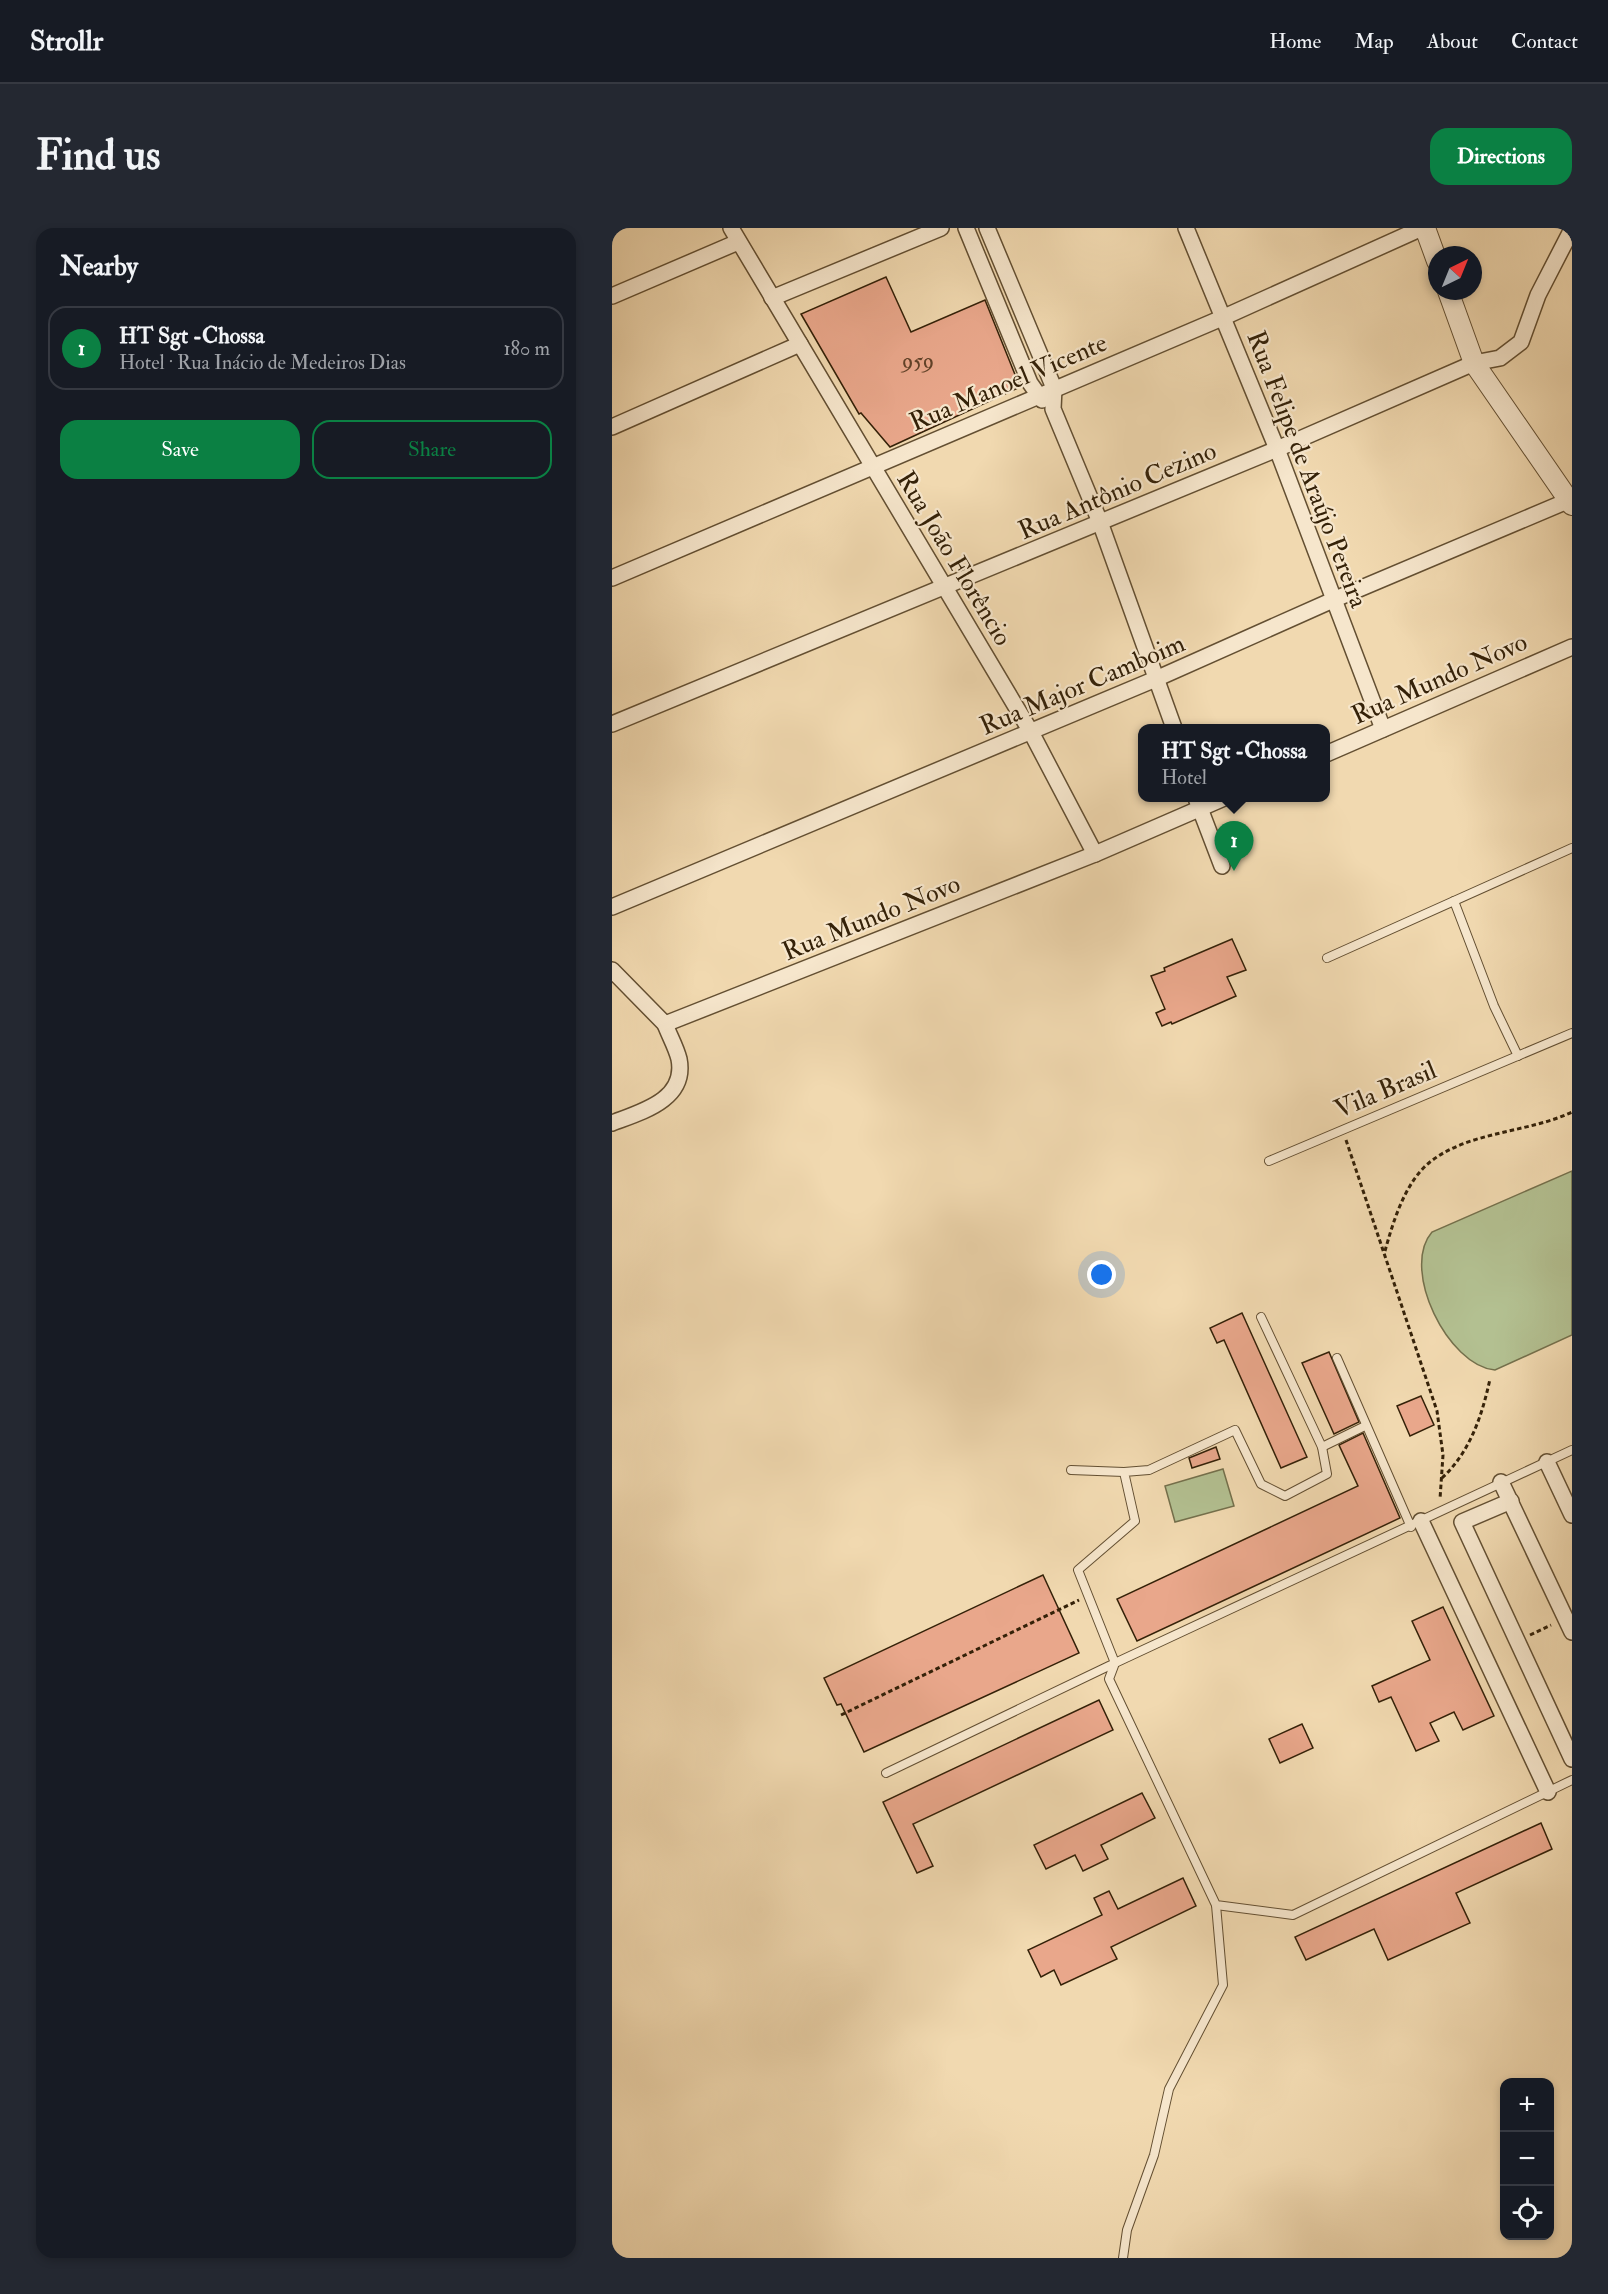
<!DOCTYPE html>
<meta charset="utf-8">
<style>
:root{--surface:#171b24;--page:#242831;--text:#f1f3f6;--muted:#9ea1a6;--line:#363941;--accent:#0b8043}
body{margin:0;font-family:"IM FELL Double Pica",serif;background:var(--page);color:var(--text)}
.controls{position:absolute;right:18px;bottom:18px;display:grid;overflow:hidden;border-radius:12px;box-shadow:0 3px 9px #0003}
.controls button{width:54px;height:54px;display:grid;place-items:center;padding:0;border:0;border-bottom:2px solid var(--line);background:var(--surface);color:var(--text);font:30px sans-serif}
.compass{position:absolute;left:816px;top:18px;width:54px;height:54px;border-radius:50%;background:var(--surface);box-shadow:0 3px 9px #0003;rotate:43deg}
.you{position:absolute;left:490px;top:1047px;width:21px;height:21px;margin:-15px;border:4px solid #fff;border-radius:50%;background:#1a73e8;box-shadow:0 0 0 9px #1a73e833}
.badge{display:grid;place-items:center;width:39px;height:39px;border-radius:50%;background:var(--accent);color:#fff;font-size:20px;font-weight:700}
.pin{position:absolute;translate:-50% -50px;filter:drop-shadow(0 2px 3px #0008)}
.pin::after{content:'';position:absolute;top:32px;width:21px;height:18px;background:inherit;clip-path:polygon(0 0,100% 0,50% 100%)}
.popup{position:absolute;left:526px;top:496px;width:192px;height:78px;box-sizing:border-box;display:grid;place-content:center;border-radius:12px;background:var(--surface);filter:drop-shadow(0 2px 4px #0005);font-size:20px;white-space:nowrap;color:var(--muted)}
.popup b{font-size:22px;color:var(--text)}
.popup::after{content:'';position:absolute;left:50%;top:100%;margin-left:-12px;border:12px solid transparent;border-top-color:var(--surface)}
.list{margin:0;padding:0;list-style:none}
h2{display:flex;justify-content:space-between;align-items:center;height:78px;margin:0;padding:0 24px;font-size:26px}
h2 small{font-size:20px;font-weight:400;color:var(--muted)}
.list li{display:grid;grid-template-columns:39px 1fr auto;gap:18px;align-items:center;box-sizing:border-box;height:84px;margin:0 12px 12px;padding:0 12px;border:2px solid var(--line);border-radius:18px}
.list b{display:block;font-size:22px;white-space:nowrap}
.list p{margin:0;font-size:20px;white-space:nowrap;color:var(--muted)}
.list em{font-size:20px;font-style:normal;color:var(--muted)}
.actions{display:flex;gap:12px;padding:18px 24px}
.actions a{flex:1;padding:14px 0;border:2px solid var(--accent);border-radius:18px;text-align:center;font-size:21px;color:var(--accent)}
.actions .main{background:var(--accent);color:#fff}
.icon{flex:none;width:33px;height:33px;fill:none;stroke:currentColor;stroke-width:2;stroke-linecap:round;stroke-linejoin:round}
.map{position:relative;flex:none;width:960px;height:2030px;overflow:hidden;border-radius:18px}
header{display:flex;align-items:center;gap:36px;box-sizing:border-box;height:84px;padding:0 30px;background:var(--surface);border-bottom:2px solid var(--line)}
header strong{font-size:28px}
nav{display:flex;gap:33px;margin-inline-start:auto;font-size:21px}
.intro{display:flex;align-items:center;justify-content:space-between;box-sizing:border-box;height:144px;padding:0 36px}
h1{margin:0;font-size:42px}
.button{padding:15px 27px;border-radius:18px;background:var(--accent);color:#fff;font-size:21px;font-weight:700}
main{display:flex;gap:36px;padding:0 36px}
aside{flex:1;background:var(--surface);border-radius:18px;box-shadow:0 3px 9px #0003}
.map>svg:first-child{display:block}
.grass{fill:#b3c091;stroke:#74704c;stroke-width:1.5}
.building{fill:#e9a78b;stroke:#342108;stroke-width:1.5}
.lines{fill:none;stroke-linecap:round;stroke-linejoin:round}
.service-casing{stroke:#634f32;stroke-width:10}
.minor-casing{stroke:#634f32;stroke-width:18}
.tertiary-casing{stroke:#634f32;stroke-width:22}
.path{stroke:#342108;stroke-width:3;stroke-dasharray:4.5 3;stroke-linecap:butt}
.service{stroke:#f6e6cc;stroke-width:8}
.minor{stroke:#f6e6cc;stroke-width:15}
.tertiary{stroke:#f6e6cc;stroke-width:20}
.labels{text-anchor:middle;stroke-width:4.5;stroke-linejoin:round;paint-order:stroke}
.number-label{font-size:22px;fill:#614229}
.street-label{font-size:26px;fill:#342108;stroke:#f6e6cc}
</style>
<header>
<strong>Strollr</strong>
<nav><a>Home</a><a>Map</a><a>About</a><a>Contact</a></nav>
</header>
<div class="intro"><h1>Find us</h1><a class="button">Directions</a></div>
<main>
<aside>
<h2>Nearby<small></small></h2>
<ul class="list">
<li><span class="badge">1</span><div><b>HT Sgt -Chossa</b><p>Hotel · Rua Inácio de Medeiros Dias</p></div><em>180 m</em></li>
</ul>
<div class="actions"><a class="main">Save</a><a>Share</a></div>
</aside>
<div class="map">
<svg width="960" height="2030" viewBox="0 0 960 2030">
<rect width="100%" height="100%" fill="#f1d9b0"/>
<filter id="stains"><feTurbulence type="fractalNoise" baseFrequency=".00333" numOctaves="4"/><feColorMatrix values="0 0 0 0 .2 0 0 0 0 .09 0 0 0 0 .02 0 0 0 .5 -.17"/></filter>
<radialGradient id="worn" r=".72"><stop offset=".6" stop-color="#630" stop-opacity="0"/><stop offset="1" stop-color="#630" stop-opacity=".3"/></radialGradient>
<!-- grass -->
<g class="grass">
<path d="M960 943V1107L883 1142C836 1138 788 1041 820 1004Z"/>
<polygon points="611,1241 622,1278 563,1294 553,1258"/>
</g>
<!-- building -->
<g class="building">
<polygon points="274,49 299,104 373,72 408,159 278,219 249,185 247,186 189,86"/>
<polygon points="620,711 634,742 615,749 624,768 560,796 559,794 550,798 544,785 553,781 539,748 553,743 552,740"/>
<polygon points="630,1085 695,1229 669,1240 612,1112 605,1115 598,1100"/>
<polygon points="717,1124 747,1194 722,1206 690,1135"/>
<polygon points="809,1168 822,1197 798,1208 785,1178"/>
<polygon points="751,1205 788,1290 525,1413 505,1371 746,1258 727,1217"/>
<polygon points="604,1219 608,1231 580,1240 577,1230"/>
<polygon points="431,1347 467,1425 252,1524 229,1476 225,1477 212,1450"/>
<polygon points="831,1379 882,1488 851,1502 842,1484 818,1495 827,1513 804,1523 779,1469 767,1474 760,1458 818,1432 800,1393"/>
<polygon points="487,1472 501,1502 301,1596 321,1638 305,1645 271,1574"/>
<polygon points="690,1496 701,1520 668,1535 657,1511"/>
<polygon points="530,1565 543,1590 489,1617 496,1631 471,1643 463,1627 434,1641 422,1617"/>
<polygon points="929,1595 940,1621 844,1665 858,1695 776,1732 762,1701 694,1732 683,1709"/>
<polygon points="571,1650 584,1678 499,1719 505,1731 449,1757 442,1742 429,1749 416,1722 490,1687 482,1670 497,1663 506,1681"/>
</g>
<g class="lines">
<!-- service casing -->
<g class="service-casing">
<g id="service">
<polyline points="842,673 882,778 906,828"/>
<polyline points="715,730 960,620"/>
<polyline points="657,933 960,805"/>
<polyline points="725,1130 799,1299"/>
<polyline points="710,1219 753,1198"/>
<polyline points="960,1222 503,1435 497,1451 604,1677 681,1687 960,1552"/>
<polyline points="459,1242 512,1244"/>
<polyline points="274,1545 503,1435 466,1342 523,1293 512,1244 537,1242 623,1202 649,1256 673,1268 715,1246 710,1219 649,1089"/>
<polyline points="511,2030 515,2002 542,1927 557,1861 611,1757 604,1677"/>
</g>
</g>
<!-- minor casing -->
<g class="minor-casing">
<g id="minor">
<polyline points="119,0 419,504 483,626"/>
<polyline points="354,0 418,155 430,172"/>
<polyline points="375,0 442,160 441,181 488,294 562,500"/>
<polyline points="574,0 665,221 771,501"/>
<polyline points="0,68 126,14"/>
<polyline points="160,70 329,0"/>
<polyline points="0,199 188,116"/>
<polyline points="0,350 610,90 810,0"/>
<polyline points="0,496 665,221 862,135 888,130 909,114 926,67 960,1"/>
<polyline points="714,526 960,419"/>
<polyline points="584,570 610,638"/>
<polyline points="0,679 546,450 721,372 960,271"/>
<polyline points="0,742 53,796"/>
<path d="M0 895C29 884 75 872 67 831 64 819 57 807 53 796L483 626 612 570"/>
<polyline points="935,1234 960,1287"/>
<polyline points="889,1254 960,1404"/>
<polyline points="899,1273 850,1294 960,1531"/>
<polyline points="809,1293 936,1564"/>
</g>
</g>
<!-- tertiary casing -->
<g class="tertiary-casing">
<g id="tertiary">
<polyline points="813,0 825,33"/>
<polyline points="836,63 862,135 960,277"/>
</g>
</g>
<!-- path -->
<g class="path">
<polyline points="734,912 825,1183 831,1227 828,1271"/>
<path d="M773 1023C781 994 793 954 818 934 857 903 916 905 960 884"/>
<path d="M830 1250C858 1224 870 1188 878 1151"/>
<polyline points="918,1407 939,1397"/>
<polyline points="229,1487 467,1372"/>
</g>
<!-- service -->
<use href="#service" class="service"/>
<!-- minor -->
<use href="#minor" class="minor"/>
<!-- tertiary -->
<use href="#tertiary" class="tertiary"/>
</g>
<g class="labels">
<!-- number labels -->
<g class="number-label">
<text x="306" y="140">959</text>
</g>
<!-- street labels -->
<g class="street-label">
<text transform="translate(396 154) rotate(-23)" y="9">Rua Manoel Vicente</text>
<text transform="translate(696 241) rotate(69)" y="9">Rua Felipe de Araújo Pereira</text>
<text transform="translate(505 262) rotate(-23)" y="9">Rua Antônio Cezino</text>
<text transform="translate(343 330) rotate(59)" y="9">Rua João Florêncio</text>
<text transform="translate(827 450) rotate(-24)" y="9">Rua Mundo Novo</text>
<text transform="translate(470 456) rotate(-23)" y="9">Rua Major Camboim</text>
<text transform="translate(259 689) rotate(-22)" y="9">Rua Mundo Novo</text>
<text transform="translate(773 861) rotate(-23)" y="9">Vila Brasil</text>
</g>
</g>
<rect width="100%" height="100%" filter="url(#stains)"/>
<rect width="100%" height="100%" fill="url(#worn)"/>
</svg>
<div class="controls">
<button>+</button>
<button>−</button>
<button><svg class="icon" aria-label="locate" viewBox="0 0 24 24"><circle cx="12" cy="12" r="6"/><path d="M12 2v4M12 18v4M2 12h4M18 12h4"/></svg></button>
</div>
<svg class="compass" viewBox="-18 -18 36 36"><path d="M0-13l5 13h-10z" fill="#e53935"/><path d="M0 13l5-13h-10z" fill="#9ea1a6"/></svg>
<div class="you"></div>
<div class="pin badge" style="left:622px;top:643px">1</div>
<div class="popup"><b>HT Sgt -Chossa</b>Hotel</div>
</div>
</main>
